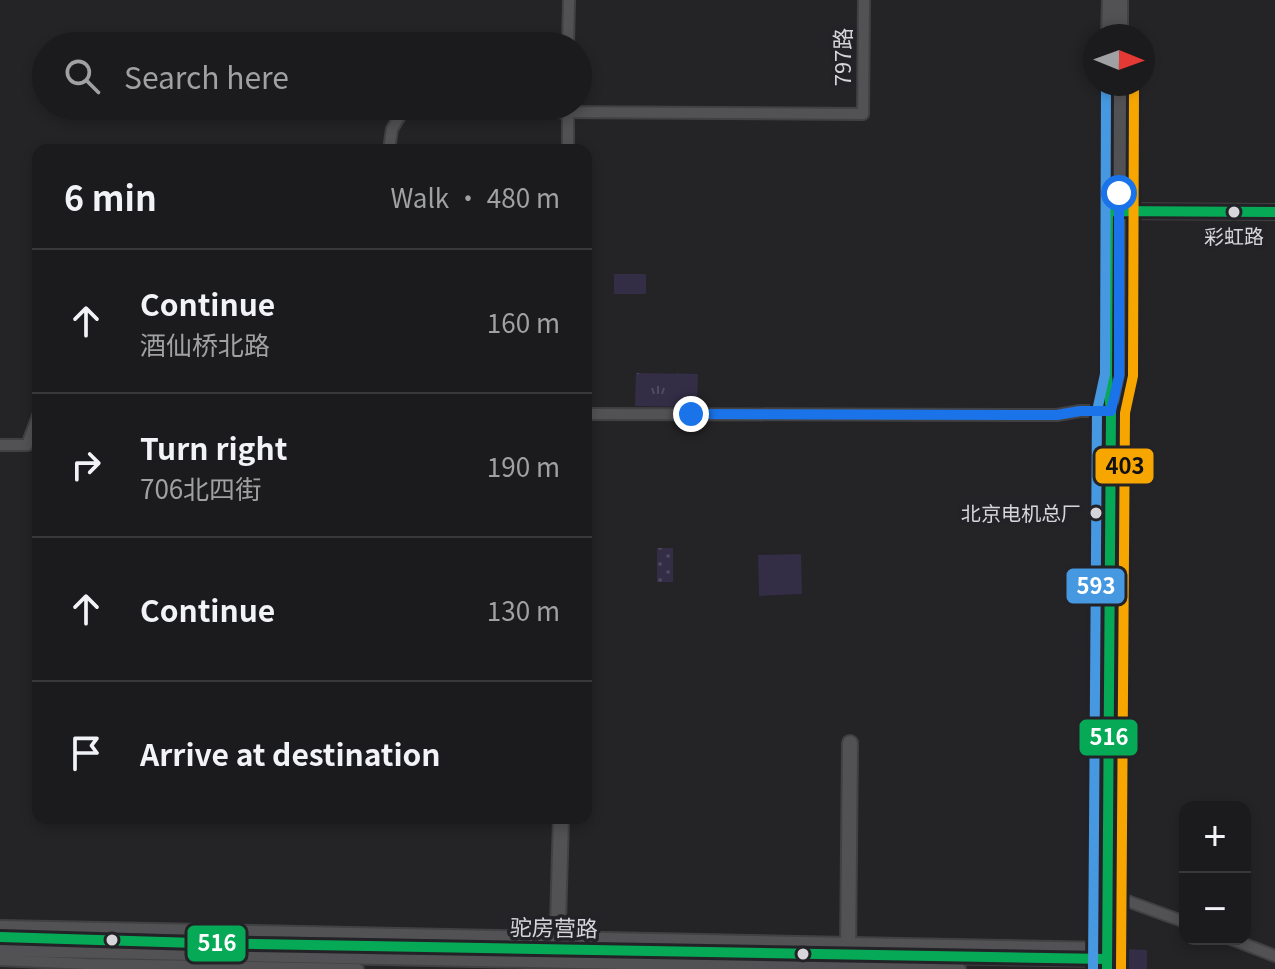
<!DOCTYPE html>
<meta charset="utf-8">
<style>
:root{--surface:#1b1a1c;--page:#242325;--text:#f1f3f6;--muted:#a0a1a3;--line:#39383b}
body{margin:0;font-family:Georgia,"Noto Sans SC",serif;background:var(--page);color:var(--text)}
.controls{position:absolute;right:24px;bottom:24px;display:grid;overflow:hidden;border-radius:16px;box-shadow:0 4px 12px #0003}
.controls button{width:72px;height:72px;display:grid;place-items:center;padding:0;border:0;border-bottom:2px solid var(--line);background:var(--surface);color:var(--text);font:40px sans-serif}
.compass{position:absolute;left:1083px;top:24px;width:72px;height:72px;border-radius:50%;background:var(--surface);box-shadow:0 4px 12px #0003;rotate:91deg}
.stop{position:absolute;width:24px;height:24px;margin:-18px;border:6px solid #1a73e8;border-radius:50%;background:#fff}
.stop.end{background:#1a73e8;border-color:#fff;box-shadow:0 2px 8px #0008}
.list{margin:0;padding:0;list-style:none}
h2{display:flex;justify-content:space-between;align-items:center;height:104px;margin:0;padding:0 32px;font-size:34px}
h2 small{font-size:26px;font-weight:400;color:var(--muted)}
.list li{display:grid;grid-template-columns:52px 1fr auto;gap:24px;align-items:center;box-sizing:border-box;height:144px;padding:0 32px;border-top:2px solid var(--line)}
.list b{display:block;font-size:30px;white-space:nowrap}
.list p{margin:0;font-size:26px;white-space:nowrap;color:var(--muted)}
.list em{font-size:26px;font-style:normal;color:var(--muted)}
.icon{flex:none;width:44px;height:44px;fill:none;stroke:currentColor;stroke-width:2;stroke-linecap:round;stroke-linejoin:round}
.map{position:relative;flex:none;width:1275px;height:969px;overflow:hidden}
.search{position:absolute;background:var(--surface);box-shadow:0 4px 12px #0003;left:32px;top:32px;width:560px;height:88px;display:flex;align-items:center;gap:20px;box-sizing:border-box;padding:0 28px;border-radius:44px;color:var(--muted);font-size:30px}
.panel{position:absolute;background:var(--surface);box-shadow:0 4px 12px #0003;left:32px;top:144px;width:560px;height:680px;border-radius:16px}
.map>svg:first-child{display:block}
.grass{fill:url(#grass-dots)}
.park{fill:url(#park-tufts)}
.pitch{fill:#332d45}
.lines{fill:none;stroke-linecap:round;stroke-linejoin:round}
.street-casing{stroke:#414143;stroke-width:14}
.secondary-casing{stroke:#414143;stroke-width:18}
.street{stroke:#525254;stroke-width:10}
.secondary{stroke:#525254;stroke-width:14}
.bus-1-casing{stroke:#232227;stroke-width:16}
.bus-2-casing{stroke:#232227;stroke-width:16}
.bus-3-casing{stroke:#232227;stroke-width:16}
.bus-1{stroke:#06aa56;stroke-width:10}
.bus-2{stroke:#f7a600;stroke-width:10}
.bus-3{stroke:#4699e1;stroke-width:10}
.route{stroke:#1a73e8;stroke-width:10}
.bus-dot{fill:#d6d6da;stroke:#232227;stroke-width:3}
.labels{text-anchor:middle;stroke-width:7;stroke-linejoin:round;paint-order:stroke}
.bus-label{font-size:20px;fill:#d6d6da;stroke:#232227}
.street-label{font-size:22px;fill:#d6d6da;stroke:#232227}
.line-badge{stroke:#232227;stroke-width:3}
.badge-label{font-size:22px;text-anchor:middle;font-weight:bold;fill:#fff}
.pale-badge-label{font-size:22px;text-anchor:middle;font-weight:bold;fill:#111}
</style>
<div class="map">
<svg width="1275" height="969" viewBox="0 0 1275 969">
<defs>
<pattern id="grass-dots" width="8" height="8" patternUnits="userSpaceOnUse" patternTransform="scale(2)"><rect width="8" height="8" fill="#332d45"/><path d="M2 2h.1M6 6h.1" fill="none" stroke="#504b5f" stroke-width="1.8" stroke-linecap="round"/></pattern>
<pattern id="park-tufts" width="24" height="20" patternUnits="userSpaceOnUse" patternTransform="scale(2)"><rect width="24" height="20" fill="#332d45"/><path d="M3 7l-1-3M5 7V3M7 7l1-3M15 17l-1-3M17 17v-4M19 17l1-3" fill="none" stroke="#504b5f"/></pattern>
</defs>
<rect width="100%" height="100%" fill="#242326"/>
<!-- grass -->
<rect class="grass" x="657" y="548" width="16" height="34"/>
<!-- park -->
<polygon class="park" points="636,373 698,374 697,407 635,406"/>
<!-- pitch -->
<g class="pitch">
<rect x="614" y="274" width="32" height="20"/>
<polygon points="801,554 802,594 759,596 758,555"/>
<polygon points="1125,949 1147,950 1147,969 1125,969"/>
</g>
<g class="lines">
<!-- street casing -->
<g class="street-casing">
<g id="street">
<polyline points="568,46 569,0"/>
<polyline points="389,150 392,129 403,111 863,114 864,0"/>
<polyline points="568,150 568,108"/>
<polyline points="586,414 1057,415 1080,411 1111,411"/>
<polyline points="0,445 27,445 38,416"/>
<polyline points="1108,894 1185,922"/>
<polyline points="0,926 1107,948"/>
<polyline points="1231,939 1275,956"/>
<polyline points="0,960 87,964 358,969"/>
</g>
</g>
<!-- secondary casing -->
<g class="secondary-casing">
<g id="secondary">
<polyline points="1109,36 1110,0"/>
<polyline points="1120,36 1120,0"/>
<polyline points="1111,211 1275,212"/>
<polyline points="1114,399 1119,376 1120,84"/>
<polyline points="0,937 196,943 1107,959"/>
<polyline points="0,949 958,969"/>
<polyline points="848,956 850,743"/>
<polyline points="557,958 561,818"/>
<polyline points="1107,967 1111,411 1107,376 1109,84"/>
</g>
</g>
<!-- street -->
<use href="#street" class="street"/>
<!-- secondary -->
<use href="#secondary" class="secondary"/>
<!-- bus-1 casing -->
<g class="bus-1-casing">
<g id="bus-1">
<polyline points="0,937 196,943 1107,959"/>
<polyline points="1107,969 1111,411 1107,376 1108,211 1275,212"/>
</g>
</g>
<!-- bus-2 casing -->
<g class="bus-2-casing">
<polyline id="bus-2" points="1121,969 1125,413 1133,376 1134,84"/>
</g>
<!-- bus-3 casing -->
<g class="bus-3-casing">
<polyline id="bus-3" points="1093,969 1097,411 1105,374 1106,84"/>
</g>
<!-- bus-1 -->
<use href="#bus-1" class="bus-1"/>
<!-- bus-2 -->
<use href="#bus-2" class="bus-2"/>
<!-- bus-3 -->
<use href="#bus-3" class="bus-3"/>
</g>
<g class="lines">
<!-- route -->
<polyline class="route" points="691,414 1057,415 1080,411 1111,411 1119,376 1119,193"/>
</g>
<!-- markers -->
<g class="bus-dot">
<circle cx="1234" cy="212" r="7"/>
<circle cx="1096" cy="513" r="7"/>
<circle cx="112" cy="940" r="7"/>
<circle cx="803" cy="954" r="7"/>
</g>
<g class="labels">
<!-- bus labels -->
<g class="bus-label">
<text x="1234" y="244">彩虹路</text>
<text x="1081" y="521" text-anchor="end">北京电机总厂</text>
</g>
<!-- street labels -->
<g class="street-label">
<text transform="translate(843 57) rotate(-90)" y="8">797路</text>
<text transform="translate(554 928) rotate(1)" y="8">驼房营路</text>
</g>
</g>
<g class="line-badge">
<rect x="1094" y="447" width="61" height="38" rx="8" fill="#f7a600"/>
<rect x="1065" y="567" width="61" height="38" rx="8" fill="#4699e1"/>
<rect x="1078" y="718" width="61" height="39" rx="8" fill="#06aa56"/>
<rect x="186" y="924" width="61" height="39" rx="8" fill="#06aa56"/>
</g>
<g class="badge-label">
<text x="1096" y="594">593</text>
<text x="1109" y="745">516</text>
<text x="217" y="951">516</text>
</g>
<g class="pale-badge-label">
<text x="1125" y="474">403</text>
</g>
</svg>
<div class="controls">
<button>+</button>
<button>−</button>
</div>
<svg class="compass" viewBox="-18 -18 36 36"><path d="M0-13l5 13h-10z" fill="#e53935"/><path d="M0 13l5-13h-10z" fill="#a0a1a3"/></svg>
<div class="stop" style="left:1119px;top:193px"></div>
<div class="stop end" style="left:691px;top:414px"></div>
<div class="search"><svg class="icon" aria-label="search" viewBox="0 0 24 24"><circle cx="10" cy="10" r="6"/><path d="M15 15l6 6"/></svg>Search here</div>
<section class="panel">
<h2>6 min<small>Walk · 480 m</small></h2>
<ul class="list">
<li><svg class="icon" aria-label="ahead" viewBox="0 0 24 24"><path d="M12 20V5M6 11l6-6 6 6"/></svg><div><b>Continue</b><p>酒仙桥北路</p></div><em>160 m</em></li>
<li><svg class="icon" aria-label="right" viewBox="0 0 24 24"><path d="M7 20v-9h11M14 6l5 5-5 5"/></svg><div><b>Turn right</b><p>706北四街</p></div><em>190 m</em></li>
<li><svg class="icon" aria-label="ahead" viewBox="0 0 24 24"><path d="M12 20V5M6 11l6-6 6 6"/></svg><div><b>Continue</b></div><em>130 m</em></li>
<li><svg class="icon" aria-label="arrive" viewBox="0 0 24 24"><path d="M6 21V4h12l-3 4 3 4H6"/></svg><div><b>Arrive at destination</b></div></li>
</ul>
</section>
</div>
